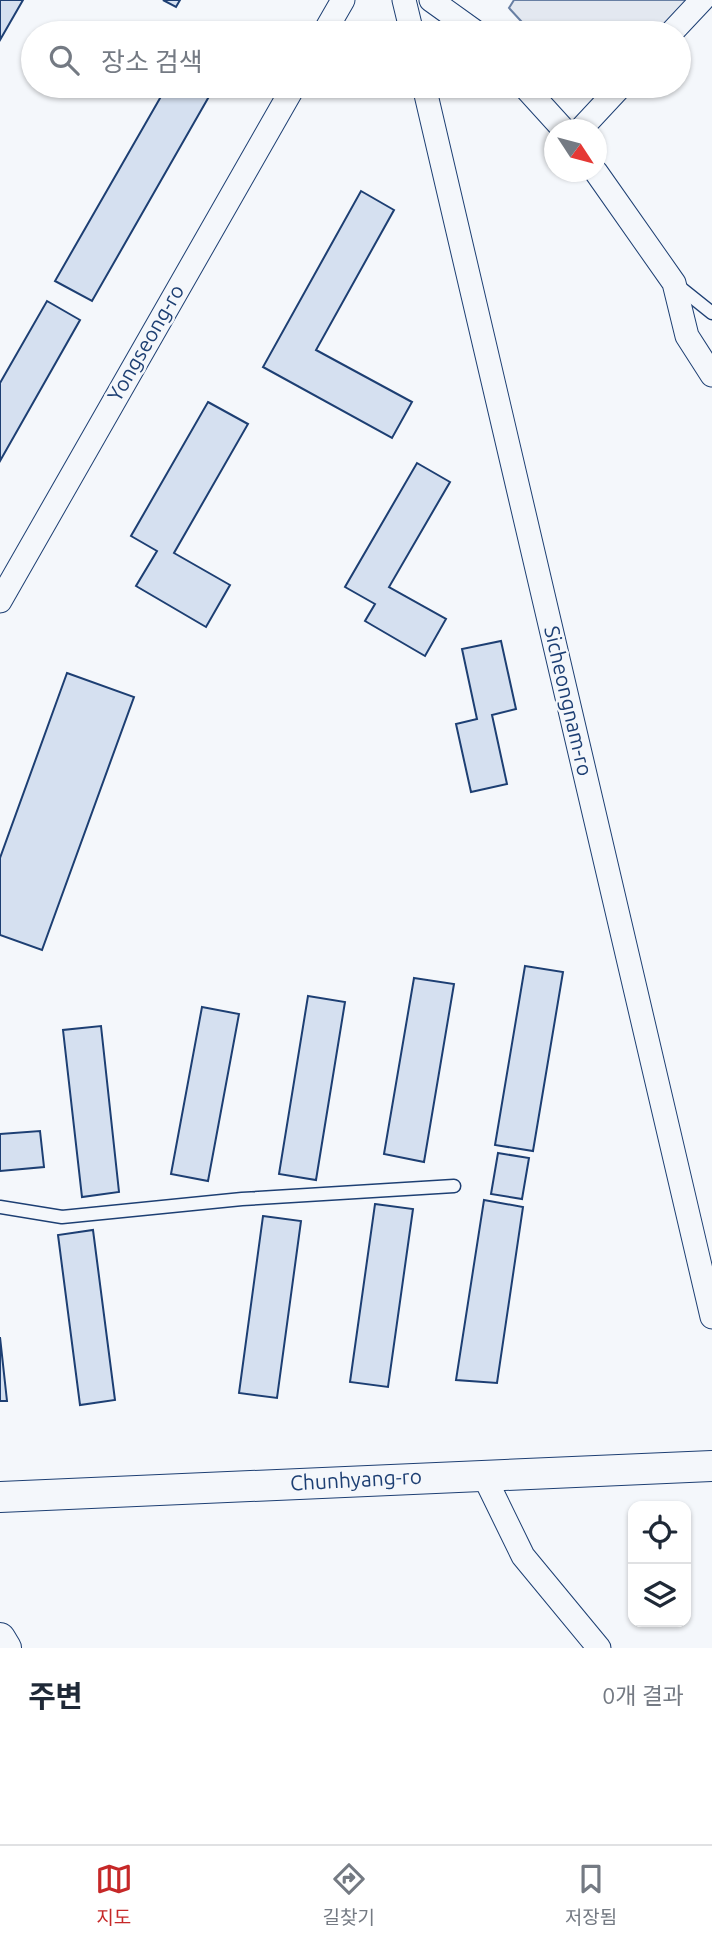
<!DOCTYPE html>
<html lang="ko">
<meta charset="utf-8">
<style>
:root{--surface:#fff;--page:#f6f6f7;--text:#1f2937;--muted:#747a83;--line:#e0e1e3;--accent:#c62828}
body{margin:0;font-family:Ubuntu,"Noto Sans KR",sans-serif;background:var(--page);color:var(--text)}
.controls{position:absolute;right:21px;bottom:21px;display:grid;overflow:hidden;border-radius:14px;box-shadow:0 2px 5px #0004}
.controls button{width:63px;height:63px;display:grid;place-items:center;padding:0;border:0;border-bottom:2px solid var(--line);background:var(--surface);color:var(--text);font:35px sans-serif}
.compass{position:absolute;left:544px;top:119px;width:63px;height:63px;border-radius:50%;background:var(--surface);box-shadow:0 2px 5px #0004;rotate:126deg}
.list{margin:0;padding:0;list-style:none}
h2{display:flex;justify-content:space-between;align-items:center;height:91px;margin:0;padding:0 28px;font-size:30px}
h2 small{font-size:23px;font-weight:400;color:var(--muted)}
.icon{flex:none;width:38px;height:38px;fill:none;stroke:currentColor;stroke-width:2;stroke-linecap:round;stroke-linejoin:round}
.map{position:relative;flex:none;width:712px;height:1648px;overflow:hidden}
.search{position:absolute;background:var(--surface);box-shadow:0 2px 5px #0004;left:21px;right:21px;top:21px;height:77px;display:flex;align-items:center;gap:18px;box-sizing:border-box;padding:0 24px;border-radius:38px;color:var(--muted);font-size:26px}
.sheet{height:196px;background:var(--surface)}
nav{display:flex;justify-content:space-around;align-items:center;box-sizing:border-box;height:98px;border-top:2px solid var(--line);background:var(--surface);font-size:19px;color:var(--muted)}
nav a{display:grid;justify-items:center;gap:4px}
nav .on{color:var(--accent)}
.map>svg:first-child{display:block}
.parking{fill:#e3e8f0;stroke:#687fa3;stroke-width:2}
.building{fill:#d5e0f0;stroke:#1d3f73;stroke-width:2}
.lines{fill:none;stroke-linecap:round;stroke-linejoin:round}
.service-casing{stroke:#1d3f73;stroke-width:15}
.minor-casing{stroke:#1d3f73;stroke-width:25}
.tertiary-casing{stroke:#1d3f73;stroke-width:32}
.service{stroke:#f4f7fb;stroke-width:12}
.minor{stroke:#f4f7fb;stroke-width:23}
.tertiary{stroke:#f4f7fb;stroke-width:30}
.labels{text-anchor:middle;stroke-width:5;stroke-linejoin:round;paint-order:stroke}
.street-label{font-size:21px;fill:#1d3f73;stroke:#f4f7fb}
</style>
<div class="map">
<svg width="712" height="1648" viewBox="0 0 712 1648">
<rect width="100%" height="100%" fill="#f4f7fb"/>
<!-- parking -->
<polygon class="parking" points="514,0 702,0 671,33 532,33 509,8"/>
<!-- building -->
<g class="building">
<polygon points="0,0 23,0 0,40"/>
<polygon points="163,0 180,0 176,7"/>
<polygon points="203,23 221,33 197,33"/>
<polygon points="227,23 244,33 221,33"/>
<polygon points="167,86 215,86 92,301 55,281"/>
<polygon points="361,191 394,210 316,350 412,402 392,438 263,367"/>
<polygon points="47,301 80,320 0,461 0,383"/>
<polygon points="208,402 248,424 174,553 230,585 206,627 136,586 157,551 131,536"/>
<polygon points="417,463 450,482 389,587 446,619 425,656 365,621 375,604 345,587"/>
<polygon points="501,641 516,709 492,715 507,784 471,792 456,724 477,719 462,649"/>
<polygon points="67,673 134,697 42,950 0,935 0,858"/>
<polygon points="525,966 563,972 533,1151 495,1145"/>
<polygon points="414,978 454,984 424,1162 384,1154"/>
<polygon points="308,996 345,1002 316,1180 279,1174"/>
<polygon points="202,1007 239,1014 208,1181 171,1174"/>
<polygon points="101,1026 119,1192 82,1197 63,1030"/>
<polygon points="40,1131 44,1167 0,1171 0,1134"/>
<polygon points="498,1153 529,1158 522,1199 491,1194"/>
<polygon points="484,1200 523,1207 497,1383 456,1380"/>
<polygon points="375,1204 413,1209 388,1387 350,1382"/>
<polygon points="263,1216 301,1221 277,1398 239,1393"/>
<polygon points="93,1230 115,1400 80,1405 58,1235"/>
<polygon points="0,1337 7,1401 0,1401"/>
</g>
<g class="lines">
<!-- service casing -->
<g class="service-casing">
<g id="service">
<polyline points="677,285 712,313"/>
<polyline points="0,1207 62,1217 242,1199 454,1186"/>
</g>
</g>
<!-- minor casing -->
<g class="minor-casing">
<g id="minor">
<polyline points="404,0 412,33"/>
<polyline points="431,0 477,33"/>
<polyline points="324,33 343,0"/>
<polyline points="671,33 702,0"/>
<polyline points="424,86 712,1317"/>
<polyline points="524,86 564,130"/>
<polyline points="580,130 621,86"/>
<polyline points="596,172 674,283 687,336 712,375"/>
<polyline points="0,601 294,86"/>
<polyline points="483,1474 523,1556 599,1648"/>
</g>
</g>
<!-- tertiary casing -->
<g class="tertiary-casing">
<g id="tertiary">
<polyline points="0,1497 712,1466"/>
<polyline points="0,1638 6,1648"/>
</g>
</g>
<!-- service -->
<use href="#service" class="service"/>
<!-- minor -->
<use href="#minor" class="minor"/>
<!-- tertiary -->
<use href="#tertiary" class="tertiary"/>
</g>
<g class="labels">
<!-- street labels -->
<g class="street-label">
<text transform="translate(146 343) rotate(-60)" y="7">Yongseong-ro</text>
<text transform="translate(568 701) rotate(77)" y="7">Sicheongnam-ro</text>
<text transform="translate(356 1480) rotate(-3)" y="7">Chunhyang-ro</text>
</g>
</g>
</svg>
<div class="controls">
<button><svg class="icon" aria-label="locate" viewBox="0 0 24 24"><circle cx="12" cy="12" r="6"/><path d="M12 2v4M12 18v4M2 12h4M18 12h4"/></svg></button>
<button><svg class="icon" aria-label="layers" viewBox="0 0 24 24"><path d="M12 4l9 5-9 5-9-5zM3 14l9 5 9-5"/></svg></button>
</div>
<svg class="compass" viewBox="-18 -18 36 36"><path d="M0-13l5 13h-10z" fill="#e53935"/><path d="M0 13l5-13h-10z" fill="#747a83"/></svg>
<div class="search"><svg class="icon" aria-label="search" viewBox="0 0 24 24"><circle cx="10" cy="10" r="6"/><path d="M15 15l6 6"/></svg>장소 검색</div>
</div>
<section class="sheet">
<h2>주변<small>0개 결과</small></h2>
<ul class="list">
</ul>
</section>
<nav>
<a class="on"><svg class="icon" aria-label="map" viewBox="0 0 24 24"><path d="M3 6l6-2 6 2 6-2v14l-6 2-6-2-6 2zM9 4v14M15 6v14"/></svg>지도</a>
<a><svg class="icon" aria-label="directions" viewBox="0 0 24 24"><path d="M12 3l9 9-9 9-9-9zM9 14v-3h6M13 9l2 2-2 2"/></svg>길찾기</a>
<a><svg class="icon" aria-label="saved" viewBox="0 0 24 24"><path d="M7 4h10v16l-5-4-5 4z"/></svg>저장됨</a>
</nav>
